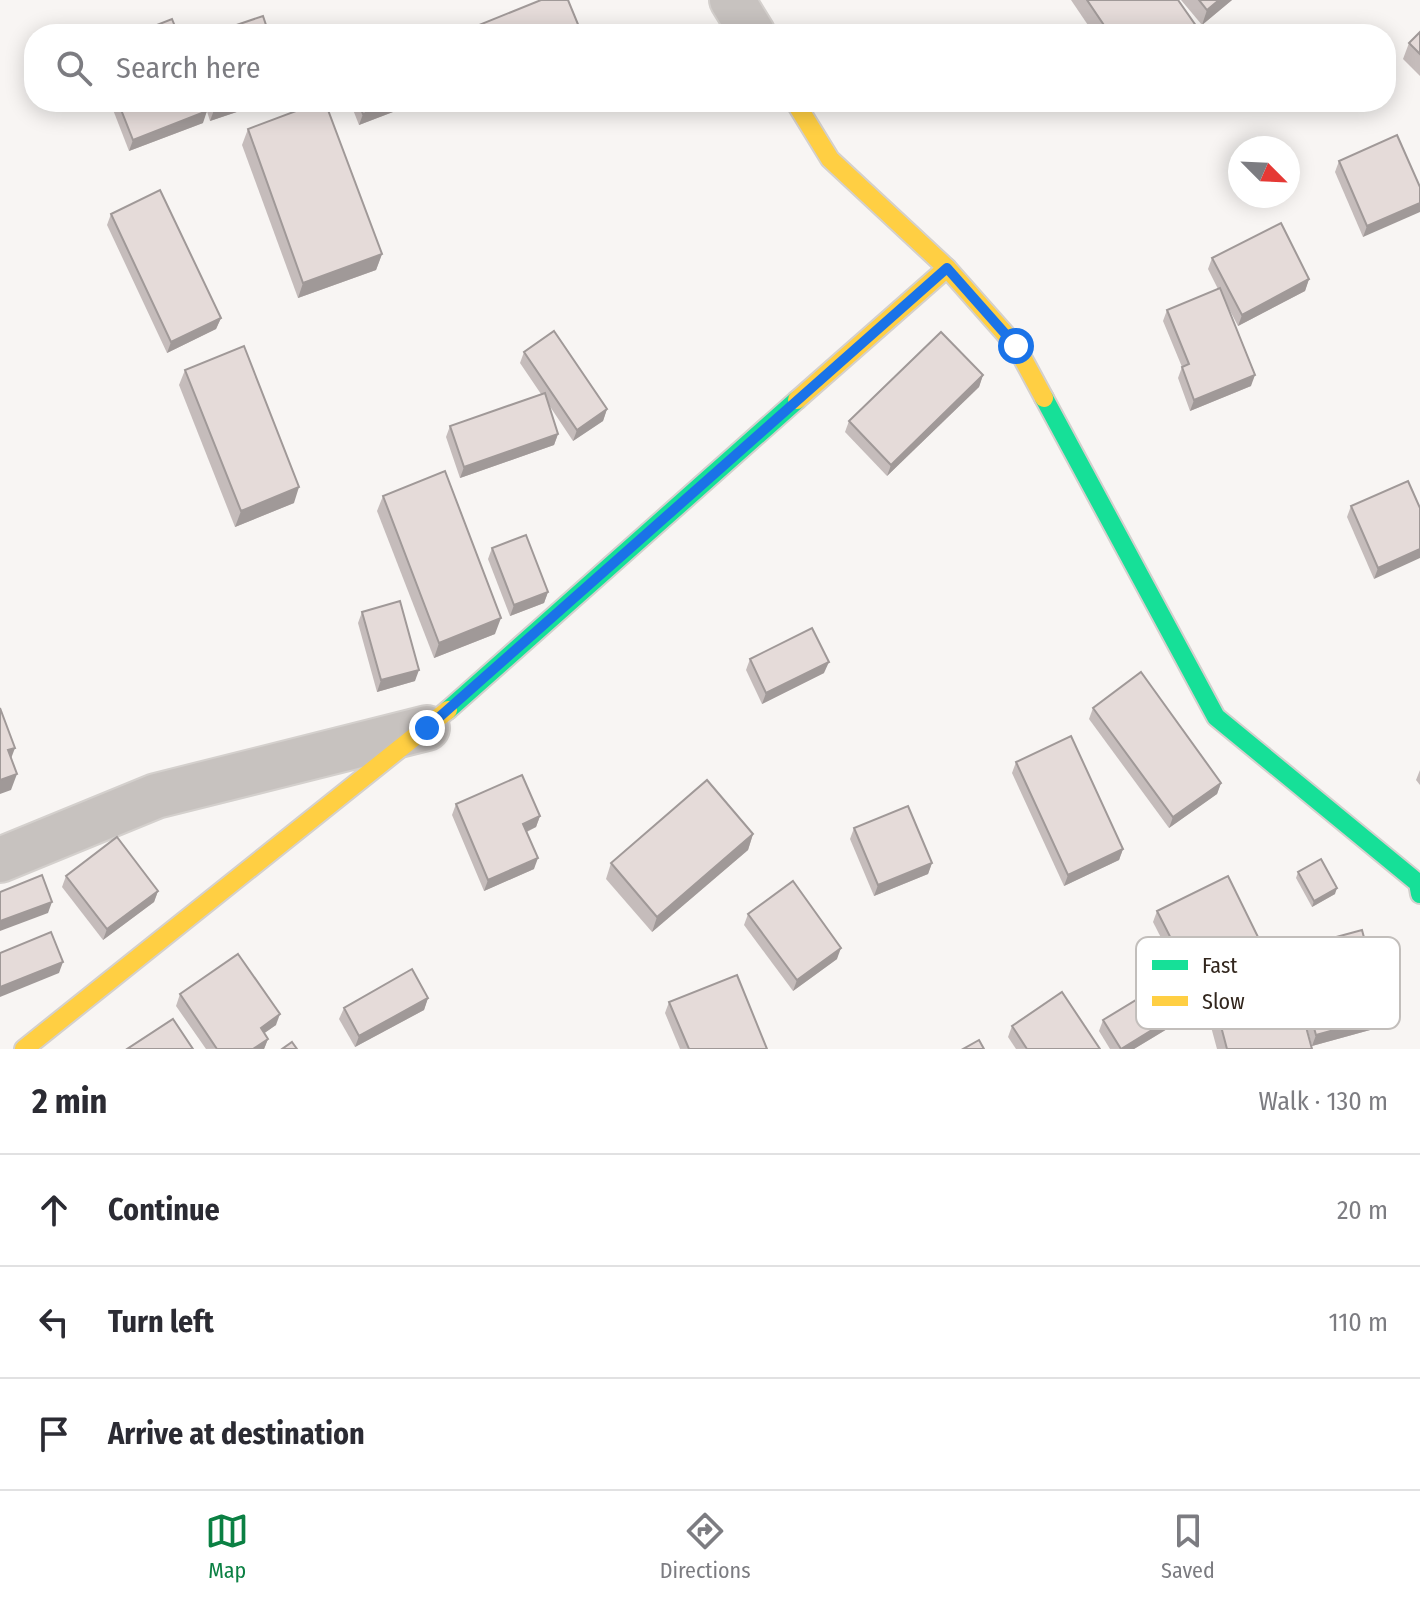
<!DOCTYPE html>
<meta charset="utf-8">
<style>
:root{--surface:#fff;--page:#f7f7f7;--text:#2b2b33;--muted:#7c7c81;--line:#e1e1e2;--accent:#0b8043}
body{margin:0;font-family:"Fira Sans Condensed",sans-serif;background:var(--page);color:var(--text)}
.compass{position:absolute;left:1228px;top:136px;width:72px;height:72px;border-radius:50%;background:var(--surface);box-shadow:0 4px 20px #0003;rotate:114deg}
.stop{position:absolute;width:24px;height:24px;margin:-18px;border:6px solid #1a73e8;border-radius:50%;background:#fff}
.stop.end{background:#1a73e8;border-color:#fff;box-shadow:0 2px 8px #0008}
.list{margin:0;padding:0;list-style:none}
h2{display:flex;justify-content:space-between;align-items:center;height:104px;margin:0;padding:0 32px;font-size:34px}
h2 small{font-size:26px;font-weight:400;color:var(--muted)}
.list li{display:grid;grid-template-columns:52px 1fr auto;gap:24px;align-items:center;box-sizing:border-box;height:112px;padding:0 32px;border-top:2px solid var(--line)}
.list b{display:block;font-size:30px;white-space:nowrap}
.list em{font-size:26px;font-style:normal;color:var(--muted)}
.icon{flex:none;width:44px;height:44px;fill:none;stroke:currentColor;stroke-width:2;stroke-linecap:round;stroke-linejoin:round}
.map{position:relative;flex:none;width:1420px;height:1049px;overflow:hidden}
.search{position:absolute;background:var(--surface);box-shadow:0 4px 20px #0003;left:24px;right:24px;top:24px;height:88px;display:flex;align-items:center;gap:20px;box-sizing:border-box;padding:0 28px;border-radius:32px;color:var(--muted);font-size:30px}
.sheet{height:440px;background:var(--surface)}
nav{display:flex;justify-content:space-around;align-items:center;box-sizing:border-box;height:112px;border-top:2px solid var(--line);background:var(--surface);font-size:22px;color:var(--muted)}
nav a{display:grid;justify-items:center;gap:4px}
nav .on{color:var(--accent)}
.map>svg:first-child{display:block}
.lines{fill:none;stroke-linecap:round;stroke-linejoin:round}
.street-casing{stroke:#d4d0cd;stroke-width:48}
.fast-casing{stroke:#d4d0cd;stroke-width:22}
.slow-casing{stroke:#d4d0cd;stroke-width:22}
.street{stroke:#c7c2bf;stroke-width:44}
.fast{stroke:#16e098;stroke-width:18}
.slow{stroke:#ffcf43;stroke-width:18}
.wall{fill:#c5bcbb}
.shaded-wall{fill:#a09998}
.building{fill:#e5dbd9;stroke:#a09998;stroke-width:2}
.route{stroke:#1a73e8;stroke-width:10}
.key{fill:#fff;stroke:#c2bebb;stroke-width:2}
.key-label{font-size:22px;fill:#32261d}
</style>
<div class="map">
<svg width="1420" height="1049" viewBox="0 0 1420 1049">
<rect width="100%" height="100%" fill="#f8f5f3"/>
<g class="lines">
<!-- street casing -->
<g class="street-casing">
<g id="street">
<polyline points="732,0 753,34"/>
<polyline points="0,860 156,796 427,728"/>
</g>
</g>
<!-- fast casing -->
<g class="fast-casing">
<g id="fast">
<polyline points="1044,398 1216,717 1418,883 1420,894"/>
<polyline points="448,710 797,400"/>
</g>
</g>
<!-- slow casing -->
<g class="slow-casing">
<g id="slow">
<polyline points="795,102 830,159 947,268 1016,346 1044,398"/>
<polyline points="797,400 947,268"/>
<polyline points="24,1049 448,710"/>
</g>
</g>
<!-- street -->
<use href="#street" class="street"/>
<!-- fast -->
<use href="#fast" class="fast"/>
<!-- slow -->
<use href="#slow" class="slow"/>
</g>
<!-- wall -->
<g class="wall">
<polygon points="1071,0 1178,0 1199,30 1198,34 1094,34"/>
<polygon points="1181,0 1232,0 1202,25"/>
<polygon points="1420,32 1420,76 1403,59 1409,43"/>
<polygon points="110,102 203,102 203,123 129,151"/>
<polygon points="204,102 266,102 210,121"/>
<polygon points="350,102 419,102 359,125"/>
<polygon points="248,129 382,254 376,270 298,298 242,145"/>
<polygon points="1339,161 1420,187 1363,237 1335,172"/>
<polygon points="111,214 221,318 216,329 167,353 107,225"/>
<polygon points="1212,258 1309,279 1305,291 1238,326 1227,305 1251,386 1190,411 1178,378 1182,367 1163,321 1167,310 1218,289 1208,269"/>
<polygon points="524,352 607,409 603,421 573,441 549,405 558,434 554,445 460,478 446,437 450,426 541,394 520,363"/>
<polygon points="185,370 294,503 235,527 179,385"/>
<polygon points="983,375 979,387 887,476 845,432 849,421"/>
<polygon points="383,496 495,634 434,658 377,511"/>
<polygon points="1351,506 1420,508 1374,579 1347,517"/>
<polygon points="492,548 548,592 544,603 510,616 488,559"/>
<polygon points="362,612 415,681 377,692 358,623"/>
<polygon points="750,659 824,673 762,704 746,670"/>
<polygon points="1093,708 1221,783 1217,794 1169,828 1089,719"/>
<polygon points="1016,762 1123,849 1119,860 1064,886 1012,773"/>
<polygon points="1420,770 1420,785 1416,780"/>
<polygon points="456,804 540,816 536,827 527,832 534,869 484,891 452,815"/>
<polygon points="854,828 932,863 928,874 874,896 850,839"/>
<polygon points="753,834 748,850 652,932 606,879 611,863"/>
<polygon points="1298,872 1335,894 1312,907 1296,878"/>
<polygon points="66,876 158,891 154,902 103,940 62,887"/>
<polygon points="1157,911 1259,939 1255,950 1185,985 1153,922"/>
<polygon points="748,914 837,959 793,991 744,925"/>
<polygon points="1292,949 1381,1027 1312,1046 1293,978 1312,1049 1217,1049 1207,1012 1213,996 1292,975 1288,960"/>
<polygon points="180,994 276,1025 264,1033 268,1039 264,1049 206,1049 176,1006"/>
<polygon points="428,998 424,1010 355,1047 339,1019 344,1008"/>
<polygon points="669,1002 767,1049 680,1049 665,1013"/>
<polygon points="1103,1020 1182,1020 1134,1049 1110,1049 1099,1031"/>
<polygon points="1012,1026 1100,1049 1016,1049 1008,1037"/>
</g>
<!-- shaded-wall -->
<g class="shaded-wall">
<polygon points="1219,0 1232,0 1202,25 1207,10"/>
<polygon points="238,102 266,102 210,121 214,110"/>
<polygon points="395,102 419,102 359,125 363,114"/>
<polygon points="207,111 203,123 129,151 133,140"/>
<polygon points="1420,203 1420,212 1363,237 1367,226"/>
<polygon points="382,254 376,270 298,298 303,283"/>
<polygon points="1309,279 1305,291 1238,326 1242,315"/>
<polygon points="221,318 216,329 167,353 171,342"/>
<polygon points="983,375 979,387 887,476 891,465"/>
<polygon points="1255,375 1251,386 1190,411 1194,400"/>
<polygon points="607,409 603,421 573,441 577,430"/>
<polygon points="558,434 554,445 460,478 464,467"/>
<polygon points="299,487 294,503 235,527 241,511"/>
<polygon points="1420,549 1420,558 1374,579 1378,568"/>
<polygon points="548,592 544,603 510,616 514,605"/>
<polygon points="501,618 495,634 434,658 439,643"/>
<polygon points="829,662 824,673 762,704 766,693"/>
<polygon points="419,670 415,681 377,692 381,680"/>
<polygon points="15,748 9,764 8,750"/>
<polygon points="17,774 11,790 0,794 0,780"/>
<polygon points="1221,783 1217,794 1169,828 1173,817"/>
<polygon points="540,816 536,827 519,835 523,824"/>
<polygon points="753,834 748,850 652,932 657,917"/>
<polygon points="1123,849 1119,860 1064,886 1068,875"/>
<polygon points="538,858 534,869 484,891 488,880"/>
<polygon points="932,863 928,874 874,896 878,885"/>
<polygon points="1337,888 1335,894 1312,907 1314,901"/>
<polygon points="158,891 154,902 103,940 107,929"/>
<polygon points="52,902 48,913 0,931 0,921"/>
<polygon points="1259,939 1255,950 1185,985 1189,974"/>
<polygon points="841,948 837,959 793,991 797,980"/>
<polygon points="63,962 59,973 0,997 0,987"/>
<polygon points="428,998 424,1010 355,1047 359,1036"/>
<polygon points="1186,1009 1182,1020 1134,1049 1121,1049"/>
<polygon points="280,1014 276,1025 256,1039 261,1028"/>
<polygon points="1385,1016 1381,1027 1312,1046 1316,1035"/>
<polygon points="268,1039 264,1049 253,1049"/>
</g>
<!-- building -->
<g class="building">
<polygon points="541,0 568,0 582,34 476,34 474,27"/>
<polygon points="1087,0 1178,0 1199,30 1193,34 1110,34"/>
<polygon points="1199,0 1219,0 1207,10"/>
<polygon points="263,16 269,34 210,34"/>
<polygon points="172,19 178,34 134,34"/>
<polygon points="1420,32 1420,54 1409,43"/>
<polygon points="118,102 203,102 207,111 133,140"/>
<polygon points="211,102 238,102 214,110"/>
<polygon points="320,102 325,102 382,254 303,283 248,129"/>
<polygon points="358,102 395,102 363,114"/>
<polygon points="1397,135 1420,187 1420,203 1367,226 1339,161"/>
<polygon points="160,190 221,318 171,342 111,214"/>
<polygon points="1281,223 1309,279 1242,315 1212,258"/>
<polygon points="1220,288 1255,375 1194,400 1182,367 1189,364 1167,310"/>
<polygon points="554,331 607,409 577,430 524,352"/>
<polygon points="941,332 983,375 891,465 849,421"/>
<polygon points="244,346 299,487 241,511 185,370"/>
<polygon points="545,393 558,434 464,467 450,426"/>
<polygon points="445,471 501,618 439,643 383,496"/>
<polygon points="1408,481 1420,508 1420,549 1378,568 1351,506"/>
<polygon points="526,535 548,592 514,605 492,548"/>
<polygon points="400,601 419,670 381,680 362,612"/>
<polygon points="812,628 829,662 766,693 750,659"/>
<polygon points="1141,672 1221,783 1173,817 1093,708"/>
<polygon points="0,708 15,748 8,750 17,774 0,780"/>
<polygon points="1071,736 1123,849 1068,875 1016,762"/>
<polygon points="522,775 540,816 523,824 538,858 488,880 456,804"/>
<polygon points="707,780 753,834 657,917 611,863"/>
<polygon points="908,806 932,863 878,885 854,828"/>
<polygon points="117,837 158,891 107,929 66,876"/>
<polygon points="1321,859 1337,888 1314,901 1298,872"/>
<polygon points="42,875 52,902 0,921 0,892"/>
<polygon points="1228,876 1259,939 1189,974 1157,911"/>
<polygon points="793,881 841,948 797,980 748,914"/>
<polygon points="1362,930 1385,1016 1316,1035 1292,949"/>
<polygon points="51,932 63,962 0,987 0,953"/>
<polygon points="238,954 280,1014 261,1028 268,1039 253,1049 217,1049 180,994"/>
<polygon points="412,969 428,998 359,1036 344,1008"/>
<polygon points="737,975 767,1049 689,1049 669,1002"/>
<polygon points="1292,975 1312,1049 1227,1049 1213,996"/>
<polygon points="1169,980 1186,1009 1121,1049 1103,1020"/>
<polygon points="1062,992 1100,1049 1027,1049 1012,1026"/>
<polygon points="173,1019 193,1049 127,1049"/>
<polygon points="979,1040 984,1049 963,1049"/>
<polygon points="292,1042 297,1049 282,1049"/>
</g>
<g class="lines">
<!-- route -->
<polyline class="route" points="427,728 947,268 1016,346"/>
</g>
<!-- legend -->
<rect x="1136" y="937" width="264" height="92" rx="12" class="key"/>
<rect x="1152" y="960" width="36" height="10" fill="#16e098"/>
<rect x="1152" y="996" width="36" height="10" fill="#ffcf43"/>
<g class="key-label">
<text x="1202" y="973">Fast</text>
<text x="1202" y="1009">Slow</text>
</g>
</svg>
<svg class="compass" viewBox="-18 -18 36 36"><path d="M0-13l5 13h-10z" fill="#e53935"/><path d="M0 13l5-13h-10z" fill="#7c7c81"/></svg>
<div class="stop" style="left:1016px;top:346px"></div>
<div class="stop end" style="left:427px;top:728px"></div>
<div class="search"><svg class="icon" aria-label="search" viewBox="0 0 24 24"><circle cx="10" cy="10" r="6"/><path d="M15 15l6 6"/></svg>Search here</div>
</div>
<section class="sheet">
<h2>2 min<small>Walk · 130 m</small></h2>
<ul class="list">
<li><svg class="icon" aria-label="ahead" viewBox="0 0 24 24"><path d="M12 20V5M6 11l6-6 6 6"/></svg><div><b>Continue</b></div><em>20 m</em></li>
<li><svg class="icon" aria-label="left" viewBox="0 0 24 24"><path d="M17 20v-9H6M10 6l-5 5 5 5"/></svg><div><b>Turn left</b></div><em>110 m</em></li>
<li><svg class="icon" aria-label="arrive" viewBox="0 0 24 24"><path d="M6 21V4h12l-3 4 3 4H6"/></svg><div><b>Arrive at destination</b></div></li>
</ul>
</section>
<nav>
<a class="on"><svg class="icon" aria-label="map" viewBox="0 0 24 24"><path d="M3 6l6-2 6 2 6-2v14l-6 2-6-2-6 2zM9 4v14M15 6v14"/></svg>Map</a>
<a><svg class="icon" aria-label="directions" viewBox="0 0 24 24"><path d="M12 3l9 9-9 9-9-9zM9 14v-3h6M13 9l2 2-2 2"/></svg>Directions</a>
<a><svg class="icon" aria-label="saved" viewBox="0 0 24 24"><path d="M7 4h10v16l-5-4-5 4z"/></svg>Saved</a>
</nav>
